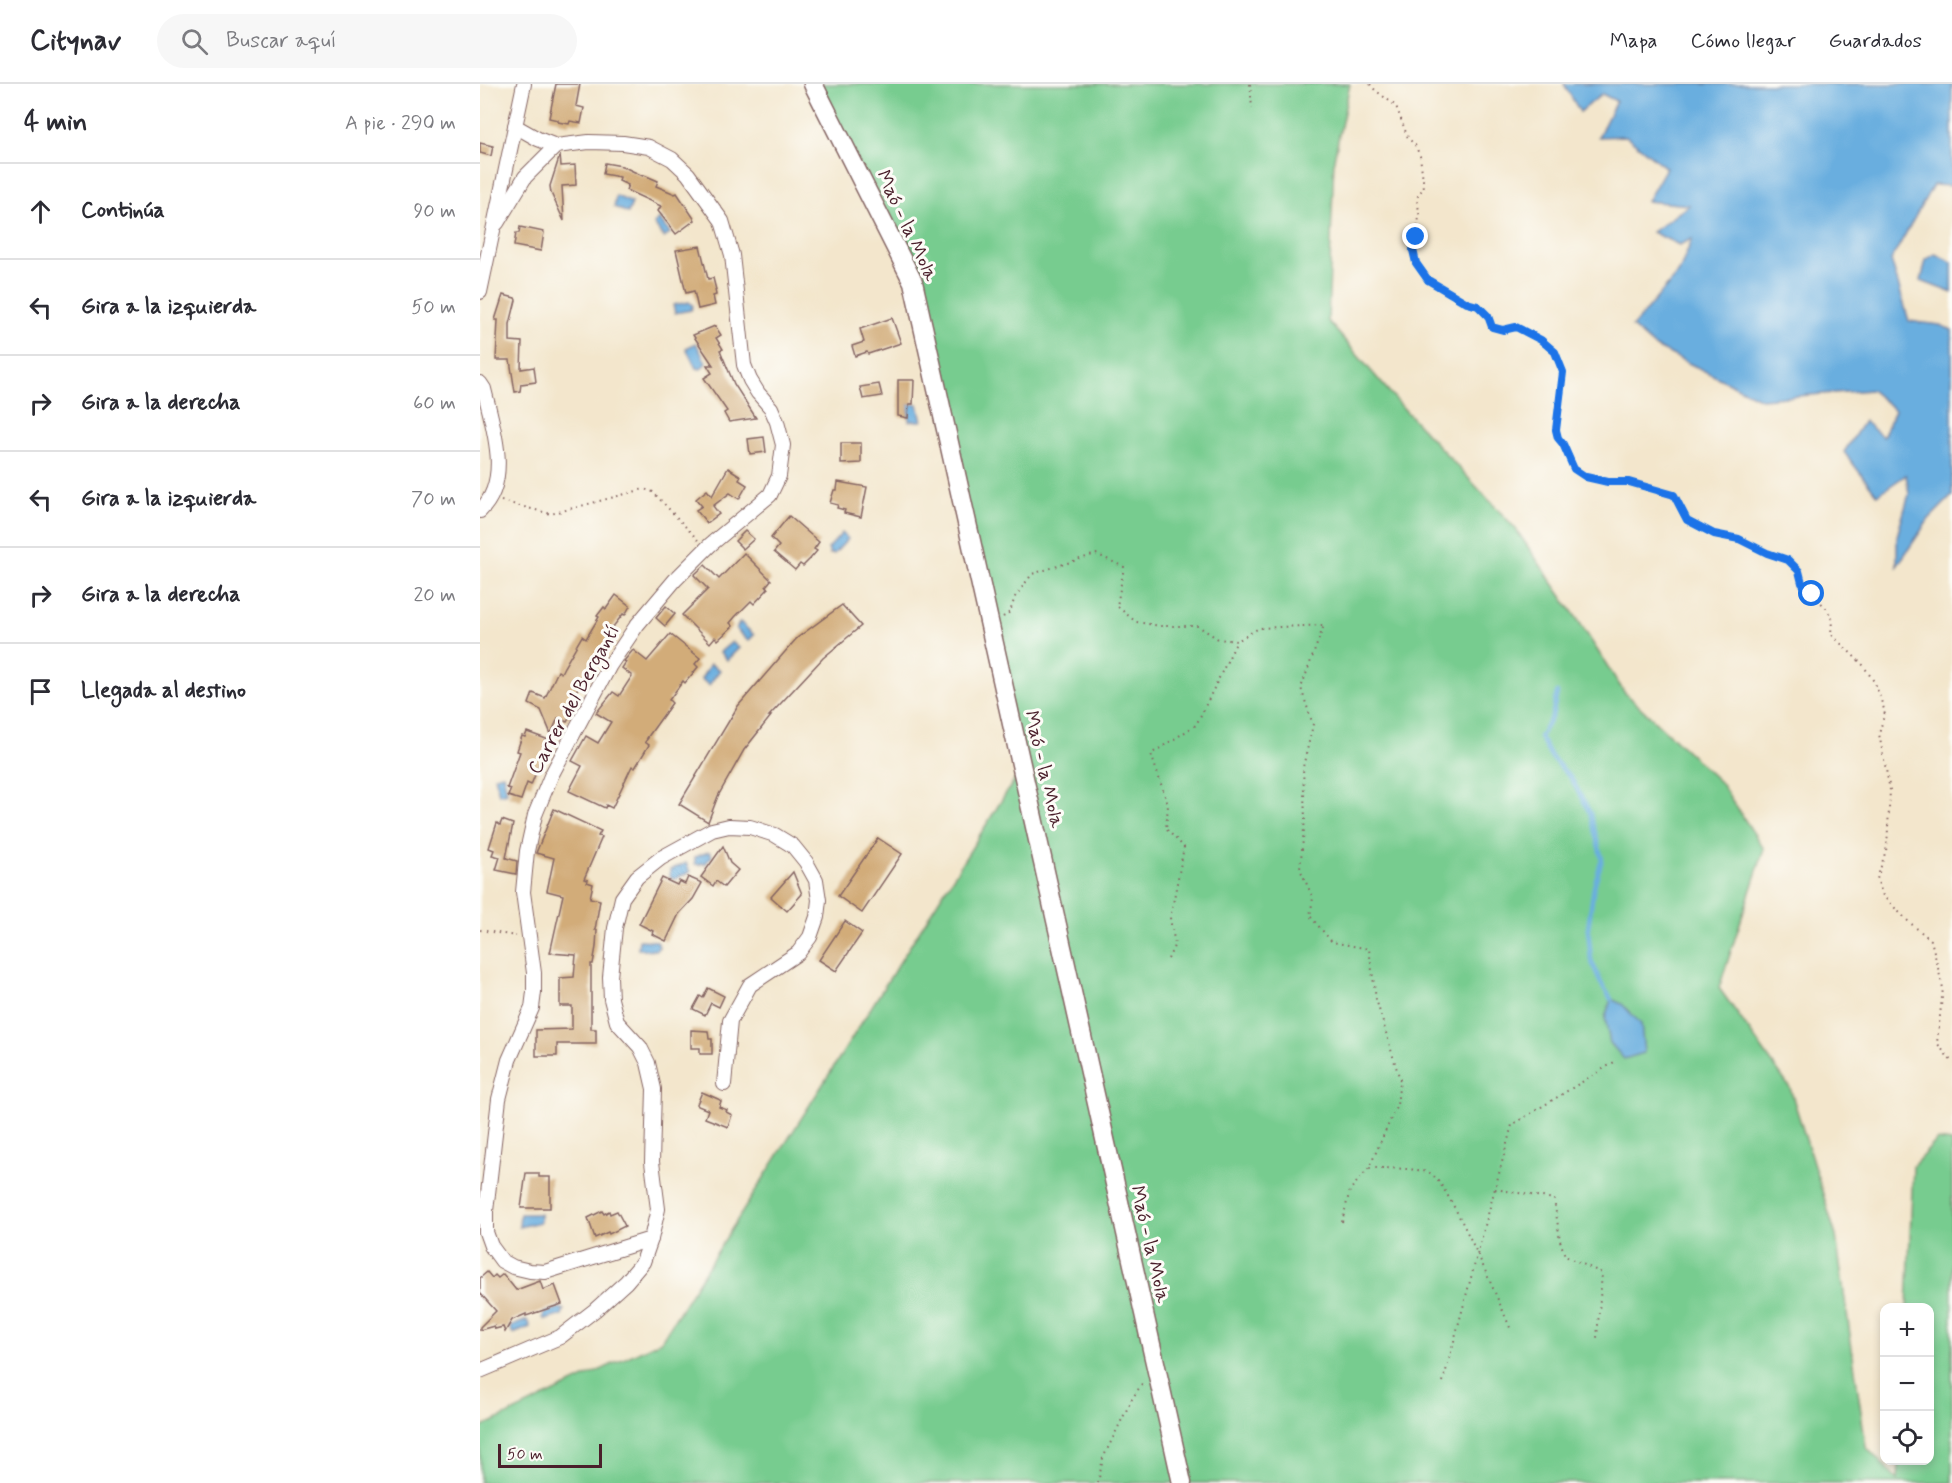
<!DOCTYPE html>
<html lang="es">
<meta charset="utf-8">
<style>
:root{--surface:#fff;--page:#f7f7f7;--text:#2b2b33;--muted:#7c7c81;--line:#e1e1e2}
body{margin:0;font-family:Mynerve,sans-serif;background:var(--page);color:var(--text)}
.controls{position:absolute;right:18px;bottom:18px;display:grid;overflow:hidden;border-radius:12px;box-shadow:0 3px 9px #0003}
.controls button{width:54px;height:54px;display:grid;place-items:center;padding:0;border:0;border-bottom:2px solid var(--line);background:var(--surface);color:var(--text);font:30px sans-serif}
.scale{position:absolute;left:18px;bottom:15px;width:104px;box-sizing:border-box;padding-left:6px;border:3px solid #4a1f2b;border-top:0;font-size:16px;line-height:21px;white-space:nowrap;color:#4a1f2b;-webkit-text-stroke:4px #fdfcf7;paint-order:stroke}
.stop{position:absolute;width:18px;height:18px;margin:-14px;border:4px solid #1a73e8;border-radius:50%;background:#fff}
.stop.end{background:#1a73e8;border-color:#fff;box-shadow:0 2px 6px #0008}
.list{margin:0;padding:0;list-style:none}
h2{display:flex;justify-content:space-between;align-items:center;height:78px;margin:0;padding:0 24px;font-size:26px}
h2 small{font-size:20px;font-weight:400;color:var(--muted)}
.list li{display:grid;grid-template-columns:39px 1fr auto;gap:18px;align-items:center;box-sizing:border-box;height:96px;padding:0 24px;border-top:2px solid var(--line)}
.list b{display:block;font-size:22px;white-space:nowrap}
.list em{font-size:20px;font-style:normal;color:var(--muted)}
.icon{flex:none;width:33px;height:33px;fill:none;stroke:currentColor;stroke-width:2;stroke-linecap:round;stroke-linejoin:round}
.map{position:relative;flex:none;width:1472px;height:1399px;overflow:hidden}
header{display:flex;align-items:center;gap:36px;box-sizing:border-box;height:84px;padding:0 30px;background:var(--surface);border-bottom:2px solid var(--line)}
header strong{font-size:28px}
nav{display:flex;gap:33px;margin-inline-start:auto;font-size:21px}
.search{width:420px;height:54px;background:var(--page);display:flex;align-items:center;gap:15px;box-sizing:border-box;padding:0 21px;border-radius:33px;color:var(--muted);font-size:22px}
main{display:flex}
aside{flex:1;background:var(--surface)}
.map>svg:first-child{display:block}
.green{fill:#77cc8f;stroke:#60765d;stroke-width:1.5}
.water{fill:#69aedf;stroke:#5a6685;stroke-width:1.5}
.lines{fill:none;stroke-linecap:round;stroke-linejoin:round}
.stream{stroke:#69aedf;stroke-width:4.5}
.building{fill:#d2ac79}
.minor-casing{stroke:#856563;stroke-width:16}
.tertiary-casing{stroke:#856563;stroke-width:21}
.path{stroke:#856563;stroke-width:2;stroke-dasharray:1.5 4.5;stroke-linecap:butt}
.minor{stroke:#fff;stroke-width:14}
.tertiary{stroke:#fff;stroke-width:18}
.route{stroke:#1a73e8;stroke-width:8}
.labels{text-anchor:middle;stroke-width:6;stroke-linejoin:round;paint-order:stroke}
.street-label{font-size:20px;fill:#4a1f2b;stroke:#fdfcf7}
</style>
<header>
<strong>Citynav</strong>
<div class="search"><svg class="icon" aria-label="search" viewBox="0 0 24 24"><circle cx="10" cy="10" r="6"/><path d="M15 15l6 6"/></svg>Buscar aquí</div>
<nav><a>Mapa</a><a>Cómo llegar</a><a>Guardados</a></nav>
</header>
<main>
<aside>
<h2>4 min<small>A pie · 290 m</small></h2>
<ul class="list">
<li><svg class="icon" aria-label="ahead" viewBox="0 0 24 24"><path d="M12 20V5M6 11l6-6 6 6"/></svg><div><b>Continúa</b></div><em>90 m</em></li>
<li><svg class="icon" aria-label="left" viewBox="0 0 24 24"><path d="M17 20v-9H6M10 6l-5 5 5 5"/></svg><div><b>Gira a la izquierda</b></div><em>50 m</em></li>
<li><svg class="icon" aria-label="right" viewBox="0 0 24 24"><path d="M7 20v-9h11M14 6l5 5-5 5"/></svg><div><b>Gira a la derecha</b></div><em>60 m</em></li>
<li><svg class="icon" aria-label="left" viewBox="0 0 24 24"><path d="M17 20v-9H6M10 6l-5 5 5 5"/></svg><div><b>Gira a la izquierda</b></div><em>70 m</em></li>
<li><svg class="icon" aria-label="right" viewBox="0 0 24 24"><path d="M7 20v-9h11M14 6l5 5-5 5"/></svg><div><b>Gira a la derecha</b></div><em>20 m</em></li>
<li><svg class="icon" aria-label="arrive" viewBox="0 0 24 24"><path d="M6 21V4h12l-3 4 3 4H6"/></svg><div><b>Llegada al destino</b></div></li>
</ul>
</aside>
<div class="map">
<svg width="1472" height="1399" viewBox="0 0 1472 1399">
<rect width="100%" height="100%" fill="#fdfcf7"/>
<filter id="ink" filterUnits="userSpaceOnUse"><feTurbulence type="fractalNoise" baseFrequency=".0167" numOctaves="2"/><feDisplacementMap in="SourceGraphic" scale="12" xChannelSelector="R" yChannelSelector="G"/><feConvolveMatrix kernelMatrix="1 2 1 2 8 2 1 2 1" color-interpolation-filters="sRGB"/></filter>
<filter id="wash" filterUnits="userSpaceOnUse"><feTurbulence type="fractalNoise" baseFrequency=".008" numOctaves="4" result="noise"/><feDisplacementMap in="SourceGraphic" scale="24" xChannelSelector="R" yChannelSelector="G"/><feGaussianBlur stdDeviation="1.35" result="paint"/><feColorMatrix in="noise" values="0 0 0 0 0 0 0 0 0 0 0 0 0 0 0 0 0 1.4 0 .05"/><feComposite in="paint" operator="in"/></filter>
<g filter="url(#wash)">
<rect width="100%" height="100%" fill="#f3e6cc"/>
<!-- green -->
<polygon class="green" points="333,0 870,0 854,75 848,237 924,325 1035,444 1098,536 1144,608 1240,698 1284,765 1239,904 1310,1004 1356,1152 1386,1363 1418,1396 1419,1377 1450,1376 1450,1224 1427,1223 1433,1082 1457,1056 1472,1058 1472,1399 0,1399 0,1344 181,1257 542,684 433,198"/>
<!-- water -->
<g class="water">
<polygon points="1084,0 1472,0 1472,102 1453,101 1411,176 1429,237 1460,241 1472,246 1472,412 1449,435 1417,482 1417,452 1429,410 1426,391 1397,411 1364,368 1384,337 1403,353 1415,326 1391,306 1281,315 1174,262 1152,243 1199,188 1212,155 1199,161 1172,148 1209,121 1167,117 1186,84 1146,52 1118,53 1136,17 1122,10 1100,28"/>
<polygon points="136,112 152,119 148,129 134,123"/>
<polygon points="178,134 190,149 184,154 174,140 179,136"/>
<polygon points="1455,170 1472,178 1472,209 1441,197 1446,176"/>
<polygon points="209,218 213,222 211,226 195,229 193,221"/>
<polygon points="216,259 226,279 221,285 216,284 206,264"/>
<polygon points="425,320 438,320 442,337 429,337 429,324 424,323"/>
<polygon points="362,449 368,455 354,470 350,470 348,465"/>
<polygon points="260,538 274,551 268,557 256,545"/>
<polygon points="252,558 259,564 247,576 240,568"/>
<polygon points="230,580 240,586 229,601 221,595"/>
<polygon points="23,690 27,708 19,710 15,692"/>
<polygon points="228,768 230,768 232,772 225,780 223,779 219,781 215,780 215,773"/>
<polygon points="206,779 210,788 194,795 190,793 190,786"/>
<polygon points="159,856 177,857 179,863 176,866 158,865"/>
<polygon points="1131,915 1142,920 1161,940 1164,969 1144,975 1130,959 1125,934"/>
<polygon points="40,1130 60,1130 60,1138 39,1143"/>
<polygon points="80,1224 84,1226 82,1231 66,1236 63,1234 64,1229"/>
<polygon points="47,1236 50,1243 33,1250 30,1243"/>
</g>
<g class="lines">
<!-- stream -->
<polyline class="stream" points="1077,609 1072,632 1060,653 1072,674 1091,694 1110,729 1122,775 1114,802 1108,844 1111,876 1121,899 1131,915"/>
</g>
<g id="blocks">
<!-- building -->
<g class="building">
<polygon points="76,0 100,0 96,22 104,24 101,39 90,37 89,40 78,38 78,36 69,34"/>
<polygon points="0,59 13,62 11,72 0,69"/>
<polygon points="80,71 81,82 95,81 96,101 82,102 84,137 71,109 70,102"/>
<polygon points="125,79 142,82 163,92 164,91 178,97 176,102 195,110 197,109 215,136 196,150 178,127 181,122 146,106 148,101 139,97 140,93 123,90"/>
<polygon points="40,143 64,148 61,167 34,162 36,149 39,149"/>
<polygon points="220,162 228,195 233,194 236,206 235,206 236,211 233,212 235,221 218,225 214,207 206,209 196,166"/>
<polygon points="23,211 35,214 36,216 30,240 30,257 42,258 41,285 54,283 56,298 41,300 40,307 35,308 30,276 16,276 18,236 15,236"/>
<polygon points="412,234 421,259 388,270 387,268 375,272 372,262 384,258 380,245"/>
<polygon points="235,242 241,251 236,254 243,265 240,266 254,300 276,334 249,338 244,329 247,327 224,294 232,289 227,281 233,281 213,251"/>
<polygon points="418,296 434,296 433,320 429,320 428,334 418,332"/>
<polygon points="399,300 402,312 383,315 380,303"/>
<polygon points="284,353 286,368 270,370 268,355"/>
<polygon points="361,359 381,359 381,379 361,380"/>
<polygon points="248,384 261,392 259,396 267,401 259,415 250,409 233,422 239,430 227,439 216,426 222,422 216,415 227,406 232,412"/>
<polygon points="358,398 387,403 381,433 364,429 365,426 357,424 358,421 350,419 354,406 357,406"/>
<polygon points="309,432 339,458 334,465 337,467 330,475 323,482 320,480 315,486 294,468 299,462 291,454"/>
<polygon points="265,447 274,455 263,465 255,457"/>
<polygon points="264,469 291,496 286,502 288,505 274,520 271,517 255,533 250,539 253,542 238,556 235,553 230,559 202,531 228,505 214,491 225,481 239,495"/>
<polygon points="136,511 150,522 145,531 143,530 125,553 130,556 125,566 121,564 103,594 88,623 94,625 87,638 78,634 71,650 61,626 49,620 53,609 65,614 78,587 81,589 84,583 102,552 106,555 119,533 117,532 124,523 126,525"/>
<polygon points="362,521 381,542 343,574 289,632 291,632 264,666 238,712 228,738 199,720 258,622 317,554"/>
<polygon points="186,522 195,530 185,542 176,534"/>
<polygon points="190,550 220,574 215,580 218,583 205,599 203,597 189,616 192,619 167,654 168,654 165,658 169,661 155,684 152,682 132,724 126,721 125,724 89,707 102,682 92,677 106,652 118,659 131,638 116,629 133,608 139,612 152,592 142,584 146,578 144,577 153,566 167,577"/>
<polygon points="47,648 69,656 51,701 47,699 41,716 28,712 31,705 27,704 40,668 37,667 42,652 45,653"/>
<polygon points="74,725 121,747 118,752 122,753 104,795 108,796 107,798 113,800 110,814 120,816 115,846 117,846 116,863 113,880 111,880 111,945 116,945 116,960 77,960 77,972 56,972 56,946 92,945 92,922 80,922 80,894 94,893 96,871 70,869 83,811 67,807 74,774 56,769"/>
<polygon points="22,736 33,740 26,774 37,777 36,790 16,786 20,773 12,771 14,766 9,764 17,739 20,741"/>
<polygon points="398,754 422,770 382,829 358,812"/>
<polygon points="243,762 250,779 258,786 244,803 236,797 233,802 221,793"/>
<polygon points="313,788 322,810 307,827 291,813"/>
<polygon points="208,793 222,799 213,815 199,830 186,857 172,850 173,847 159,840 182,794 197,801 199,797 205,800"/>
<polygon points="365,837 382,849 356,887 339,876"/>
<polygon points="228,904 244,912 239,923 231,919 225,931 213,925 220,912 223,914"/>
<polygon points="211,946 228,947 229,955 232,955 232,970 220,970 220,964 211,964"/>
<polygon points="222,1008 238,1015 241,1017 239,1023 247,1026 246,1028 252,1031 248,1043 225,1034 228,1026 218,1022 217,1020"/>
<polygon points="46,1089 59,1089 59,1093 70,1093 70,1124 41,1124"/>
<polygon points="122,1127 124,1130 129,1127 130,1130 137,1127 145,1142 129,1150 128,1148 115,1154 108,1134"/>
<polygon points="7,1188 12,1194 15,1191 18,1194 23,1190 36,1206 60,1197 63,1206 75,1201 82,1220 46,1232 46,1230 32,1236 25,1248 23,1243 15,1245 14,1242 0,1246 0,1243 16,1227 0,1209 0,1194"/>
</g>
</g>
</g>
<g filter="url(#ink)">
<use href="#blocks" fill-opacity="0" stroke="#856563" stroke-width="1.5"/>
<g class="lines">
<!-- minor casing -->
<g class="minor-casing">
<g id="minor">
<polyline points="35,42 58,55 76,62 109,58 143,59 169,63 192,75 208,90 242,137 252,171 264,281 270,296 278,309 291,324 297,338 303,361 299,392 290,411 230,461 195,496 157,541 130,581 71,692 55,731 47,767 43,808 54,889 54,908 52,924 29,976 19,1015 6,1127 6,1148 11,1162 22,1177 33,1183 50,1187 65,1188 171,1155"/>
<polyline points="17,139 45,93 76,62"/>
<polyline points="0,208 44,0"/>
<path d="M0 299 4 305C13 343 32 396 0 427"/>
<polyline points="0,1287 80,1253 115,1226 146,1198 163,1178 171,1155 178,1125 172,1078 174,1005 168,979 160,963 137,938 131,915 130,893 135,844 142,814 157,793 181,774 232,746 249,742 270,743 295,751 313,762 326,778 336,796 339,816 337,833 330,853 318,869 270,901 250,937 244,1000"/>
</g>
</g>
<!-- tertiary casing -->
<g class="tertiary-casing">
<polyline id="tertiary" points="333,0 433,198 702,1399"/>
</g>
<!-- path -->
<g class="path">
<polyline points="770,0 772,24"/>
<path d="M890 0 895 6 916 22 928 54 935 61 940 72 944 104C931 116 941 121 939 134 937 144 933 156 933 166 933 192 966 211 987 219 991 221 996 221 1000 224 1006 229 1009 235 1012 243L1023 246 1036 242 1061 256 1075 268 1083 288 1076 346 1078 354 1083 360 1093 385 1106 393 1128 398H1149L1194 411 1207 436 1234 450 1259 455 1287 469 1308 476 1319 487 1322 499 1348 526 1352 536 1351 550 1383 581 1395 599 1405 628 1399 650 1410 706 1407 763 1397 795 1403 812 1429 838 1451 856 1463 904 1457 959 1472 978"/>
<polyline points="21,417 71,430 164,405 173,408 218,456"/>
<path d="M523 533 530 528 535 513 552 490 616 470 644 483 637 522 656 538 681 542H718L738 555 757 557 779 544 844 541 821 604 833 641 823 683 825 735 820 785 833 814 830 832 852 858 889 865 896 915 920 996 917 1021 889 1084C902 1084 939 1084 950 1089 969 1099 1020 1220 1031 1246"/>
<polyline points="0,846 36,852"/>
<polyline points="688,875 695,860 690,835 704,763 686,745 688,721 671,670 716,641 757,557"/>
<polyline points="1015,1105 1074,1115 1080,1156 1085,1172 1122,1189 1117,1254"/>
<polyline points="862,1138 870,1106 889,1084"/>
<polyline points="963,1298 1032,1041 1136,977"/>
<polyline points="618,1399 623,1374 652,1315 663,1298"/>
</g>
<!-- minor -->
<use href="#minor" class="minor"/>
<!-- tertiary -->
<use href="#tertiary" class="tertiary"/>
</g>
</g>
<g class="lines" filter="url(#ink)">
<!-- route -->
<polyline class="route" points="936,153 933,166 936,179 948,196 987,219 998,222 1008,232 1012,243 1023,246 1036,243 1061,256 1075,268 1083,288 1076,346 1078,354 1083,360 1094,385 1106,393 1128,398 1149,398 1194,411 1207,436 1234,450 1259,455 1287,469 1308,476 1319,487 1322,499 1332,510"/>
</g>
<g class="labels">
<!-- street labels -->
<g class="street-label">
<text transform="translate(428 141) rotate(65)" y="7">Maó - la Mola</text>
<text transform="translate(93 615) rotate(-61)" y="7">Carrer del Bergantí</text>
<text transform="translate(565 685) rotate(77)" y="7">Maó - la Mola</text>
<text transform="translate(671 1160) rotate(77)" y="7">Maó - la Mola</text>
</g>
</g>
</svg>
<div class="controls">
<button>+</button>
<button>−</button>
<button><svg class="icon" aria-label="locate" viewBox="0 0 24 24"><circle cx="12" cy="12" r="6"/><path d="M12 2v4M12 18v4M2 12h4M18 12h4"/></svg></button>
</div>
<div class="scale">50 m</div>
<div class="stop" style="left:1332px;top:510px"></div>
<div class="stop end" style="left:936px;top:153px"></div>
</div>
</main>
